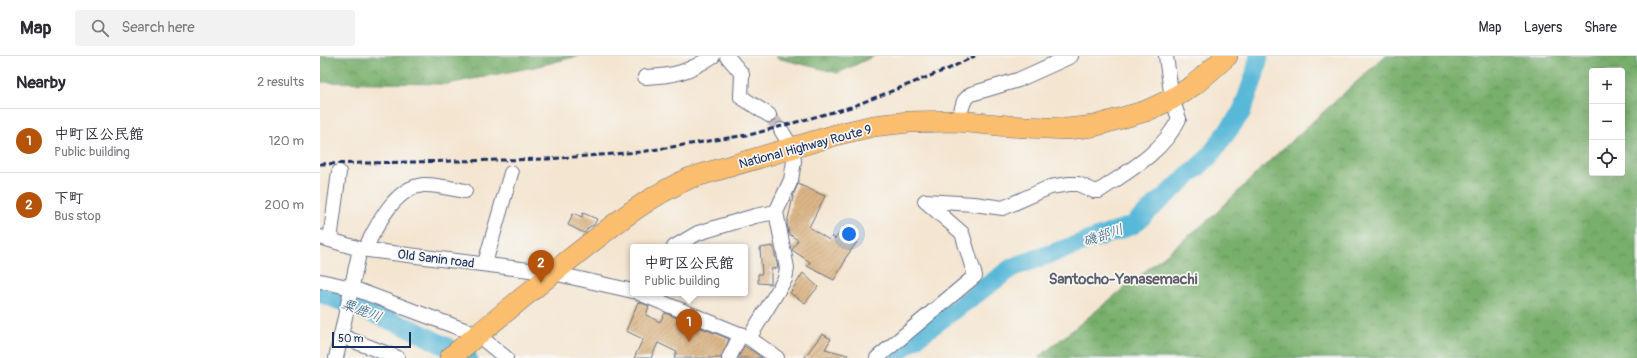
<!DOCTYPE html>
<meta charset="utf-8">
<style>
:root{--surface:#fff;--page:#f2f2f3;--text:#2b2b33;--muted:#7c7c81;--line:#e1e1e2;--accent:#b45309}
body{margin:0;font-family:Pangolin,"Klee One",sans-serif;background:var(--page);color:var(--text)}
.controls{position:absolute;right:12px;top:12px;display:grid;overflow:hidden;border-radius:4px;box-shadow:0 4px 16px #0002}
.controls button{width:36px;height:36px;display:grid;place-items:center;padding:0;border:0;border-bottom:1px solid var(--line);background:var(--surface);color:var(--text);font:20px sans-serif}
.scale{position:absolute;left:12px;bottom:10px;width:79px;box-sizing:border-box;padding-left:4px;border:2px solid #1b2f5e;border-top:0;font-size:11px;line-height:14px;white-space:nowrap;color:#1b2f5e;-webkit-text-stroke:3px #f6f6f2;paint-order:stroke}
.you{position:absolute;left:529px;top:178px;width:14px;height:14px;margin:-10px;border:3px solid #fff;border-radius:50%;background:#1a73e8;box-shadow:0 0 0 6px #1a73e833}
.badge{display:grid;place-items:center;width:26px;height:26px;border-radius:50%;background:var(--accent);color:#fff;font-size:13px;font-weight:700}
.pin{position:absolute;translate:-50% -33px;filter:drop-shadow(0 1px 2px #0008)}
.pin::after{content:'';position:absolute;top:21px;width:14px;height:12px;background:inherit;clip-path:polygon(0 0,100% 0,50% 100%)}
.popup{position:absolute;left:310px;top:188px;width:118px;height:52px;box-sizing:border-box;display:grid;place-content:center;border-radius:4px;background:var(--surface);filter:drop-shadow(0 1px 3px #0005);font-size:13px;white-space:nowrap;color:var(--muted)}
.popup b{font-size:15px;color:var(--text)}
.popup::after{content:'';position:absolute;left:50%;top:100%;margin-left:-8px;border:8px solid transparent;border-top-color:var(--surface)}
.list{margin:0;padding:0;list-style:none}
h2{display:flex;justify-content:space-between;align-items:center;height:52px;margin:0;padding:0 16px;font-size:17px}
h2 small{font-size:13px;font-weight:400;color:var(--muted)}
.list li{display:grid;grid-template-columns:26px 1fr auto;gap:12px;align-items:center;box-sizing:border-box;height:64px;padding:0 16px;border-top:1px solid var(--line)}
.list b{display:block;font-size:15px;white-space:nowrap}
.list p{margin:0;font-size:13px;white-space:nowrap;color:var(--muted)}
.list em{font-size:13px;font-style:normal;color:var(--muted)}
.icon{flex:none;width:22px;height:22px;fill:none;stroke:currentColor;stroke-width:2;stroke-linecap:round;stroke-linejoin:round}
.map{position:relative;flex:none;width:1317px;height:302px;overflow:hidden}
header{display:flex;align-items:center;gap:24px;box-sizing:border-box;height:56px;padding:0 20px;background:var(--surface);border-bottom:1px solid var(--line)}
header strong{font-size:19px}
nav{display:flex;gap:22px;margin-inline-start:auto;font-size:14px}
.search{width:280px;height:36px;background:var(--page);display:flex;align-items:center;gap:10px;box-sizing:border-box;padding:0 14px;border-radius:4px;color:var(--muted);font-size:15px}
main{display:flex}
aside{flex:1;background:var(--surface)}
.map>svg:first-child{display:block}
.forest{fill:url(#forest-crowns);stroke:#4a6f65;fill-rule:evenodd}
.lines{fill:none;stroke-linecap:round;stroke-linejoin:round}
.river{stroke:#59b8d8;stroke-width:19}
.building{fill:url(#building-hatch)}
.minor-tunnel{stroke:#c9c1b9;stroke-width:14;stroke-dasharray:14 7;stroke-linecap:butt}
.minor-casing{stroke:#676f86;stroke-width:16}
.highway-casing{stroke:#676f86;stroke-width:22}
.minor{stroke:#fff;stroke-width:14}
.highway{stroke:#fabe6e;stroke-width:21}
.rail{stroke:#1b2f5e;stroke-width:3;stroke-dasharray:6 3;stroke-linecap:butt}
.labels{text-anchor:middle;stroke-width:3.5;stroke-linejoin:round;paint-order:stroke}
.street-label{font-size:13px;fill:#1b2f5e;stroke:#f6f6f2}
.water-label{font-size:14px;font-style:italic;fill:#2e5883;stroke:#f6f6f2}
.quarter-label{font-size:15px;font-weight:bold;fill:#5f5e6c;stroke:#f6f6f2}
</style>
<header>
<strong>Map</strong>
<div class="search"><svg class="icon" aria-label="search" viewBox="0 0 24 24"><circle cx="10" cy="10" r="6"/><path d="M15 15l6 6"/></svg>Search here</div>
<nav><a>Map</a><a>Layers</a><a>Share</a></nav>
</header>
<main>
<aside>
<h2>Nearby<small>2 results</small></h2>
<ul class="list">
<li><span class="badge">1</span><div><b>中町区公民館</b><p>Public building</p></div><em>120 m</em></li>
<li><span class="badge">2</span><div><b>下町</b><p>Bus stop</p></div><em>200 m</em></li>
</ul>
</aside>
<div class="map">
<svg width="1317" height="302" viewBox="0 0 1317 302">
<defs>
<pattern id="forest-crowns" width="20" height="18" patternUnits="userSpaceOnUse"><rect width="20" height="18" fill="#78af6c"/><path d="M2 6a3 3 0 1 1 6 0M12 15a3 3 0 1 1 6 0" fill="none" stroke="#628f5c"/></pattern>
<pattern id="building-hatch" width="6" height="6" patternUnits="userSpaceOnUse"><rect width="6" height="6" fill="#dcb686"/><path d="M-1 1l2-2M0 6l6-6M5 7l2-2" fill="none" stroke="#b29471"/></pattern>
</defs>
<rect width="100%" height="100%" fill="#f6f6f2"/>
<filter id="ink" filterUnits="userSpaceOnUse"><feTurbulence type="fractalNoise" baseFrequency=".025" numOctaves="2"/><feDisplacementMap in="SourceGraphic" scale="8" xChannelSelector="R" yChannelSelector="G"/><feConvolveMatrix kernelMatrix="1 2 1 2 8 2 1 2 1" color-interpolation-filters="sRGB"/></filter>
<filter id="wash" filterUnits="userSpaceOnUse"><feTurbulence type="fractalNoise" baseFrequency=".012" numOctaves="4" result="noise"/><feDisplacementMap in="SourceGraphic" scale="16" xChannelSelector="R" yChannelSelector="G"/><feGaussianBlur stdDeviation="0.9" result="paint"/><feColorMatrix in="noise" values="0 0 0 0 0 0 0 0 0 0 0 0 0 0 0 0 0 1.4 0 .05"/><feComposite in="paint" operator="in"/></filter>
<g filter="url(#wash)">
<rect width="100%" height="100%" fill="#f4e5d0"/>
<!-- forest -->
<g class="forest">
<polygon points="0,0 258,0 214,11 127,28 0,26"/>
<polygon points="456,0 554,0 518,17 457,2"/>
<path d="M1065 0H1317V302H718L892 161 947 107ZM1272 15H1302V117H1272Z"/>
</g>
<g class="lines">
<!-- river -->
<g class="river">
<polyline points="0,237 94,274 148,302"/>
<polyline points="572,302 585,290 693,211 813,169 888,102 913,68 922,55 934,21 939,0"/>
</g>
</g>
<g id="blocks">
<!-- building -->
<g class="building">
<polygon points="478,128 505,140 489,171 509,184 512,180 515,183 521,175 537,186 524,204 525,205 514,224 487,210 490,206 472,194 478,184 469,178 467,167 474,137"/>
<polygon points="253,157 262,161 263,157 277,163 274,169 269,171 264,177 248,169"/>
<polygon points="453,190 458,212 451,213 451,228 438,227 438,218 442,218 440,192"/>
<polygon points="483,217 498,231 485,247 470,237"/>
<polygon points="318,246 329,250 326,259 340,266 345,257 409,283 401,302 354,302 357,296 338,287 331,302 314,302 323,283 306,275"/>
<polygon points="502,278 511,283 505,293 528,299 527,302 484,302"/>
<polygon points="424,290 434,296 442,302 418,302"/>
</g>
</g>
</g>
<g filter="url(#ink)">
<use href="#blocks" fill-opacity="0" stroke="#676f86" stroke-width="1"/>
<g class="lines">
<!-- minor-tunnel -->
<polyline class="minor-tunnel" points="449,59 461,74"/>
<!-- minor casing -->
<g class="minor-casing">
<g id="minor">
<polyline points="407,0 422,18 421,41 449,59"/>
<path d="M325 21C355 20 368 16 393 0"/>
<polyline points="638,65 644,45 651,38 698,24 751,0"/>
<polyline points="0,181 40,193 233,217 313,235"/>
<polyline points="10,184 19,116"/>
<polyline points="354,191 378,177 435,160 456,156"/>
<path d="M45 193C56 171 74 132 103 129 114 128 134 133 145 135"/>
<polyline points="165,207 191,117"/>
<polyline points="0,225 32,232 158,279 186,302"/>
<polyline points="319,237 429,282 457,302"/>
<polyline points="21,280 78,302"/>
<polyline points="429,282 465,223 467,212 456,156 471,124 474,105 472,92 461,74"/>
<polyline points="16,302 40,193"/>
<polyline points="409,302 421,278"/>
<path d="M557 302 655 220 642 177 605 145 654 148 683 152 730 131 749 128H758L774 135H779C810 114 842 97 859 63L852 43 846 0"/>
</g>
</g>
<!-- highway casing -->
<g class="highway-casing">
<path id="highway" d="M130 302C173 266 216 230 259 196 297 166 326 142 370 122L519 78 553 70 589 66 638 65 688 70 747 73 774 70 826 55 852 43 874 29 907 0"/>
</g>
<!-- minor -->
<use href="#minor" class="minor"/>
<!-- highway -->
<use href="#highway" class="highway"/>
<!-- rail -->
<polyline class="rail" points="0,108 227,103 320,96 433,78 531,51 628,13 655,0"/>
</g>
</g>
<g class="labels">
<!-- street labels -->
<g class="street-label">
<text transform="translate(485 90) rotate(-15)" y="5">National Highway Route 9</text>
<text transform="translate(116 202) rotate(7)" y="5">Old Sanin road</text>
</g>
<!-- water labels -->
<g class="water-label">
<text transform="translate(783 179) rotate(-19)" y="5">磯部川</text>
<text transform="translate(42 254) rotate(21)" y="5">粟鹿川</text>
</g>
<!-- quarter labels -->
<g class="quarter-label">
<text x="803" y="228">Santocho-Yanasemachi</text>
</g>
</g>
</svg>
<div class="controls">
<button>+</button>
<button>−</button>
<button><svg class="icon" aria-label="locate" viewBox="0 0 24 24"><circle cx="12" cy="12" r="6"/><path d="M12 2v4M12 18v4M2 12h4M18 12h4"/></svg></button>
</div>
<div class="scale">50 m</div>
<div class="you"></div>
<div class="pin badge" style="left:369px;top:286px">1</div>
<div class="popup"><b>中町区公民館</b>Public building</div>
<div class="pin badge" style="left:221px;top:227px">2</div>
</div>
</main>
